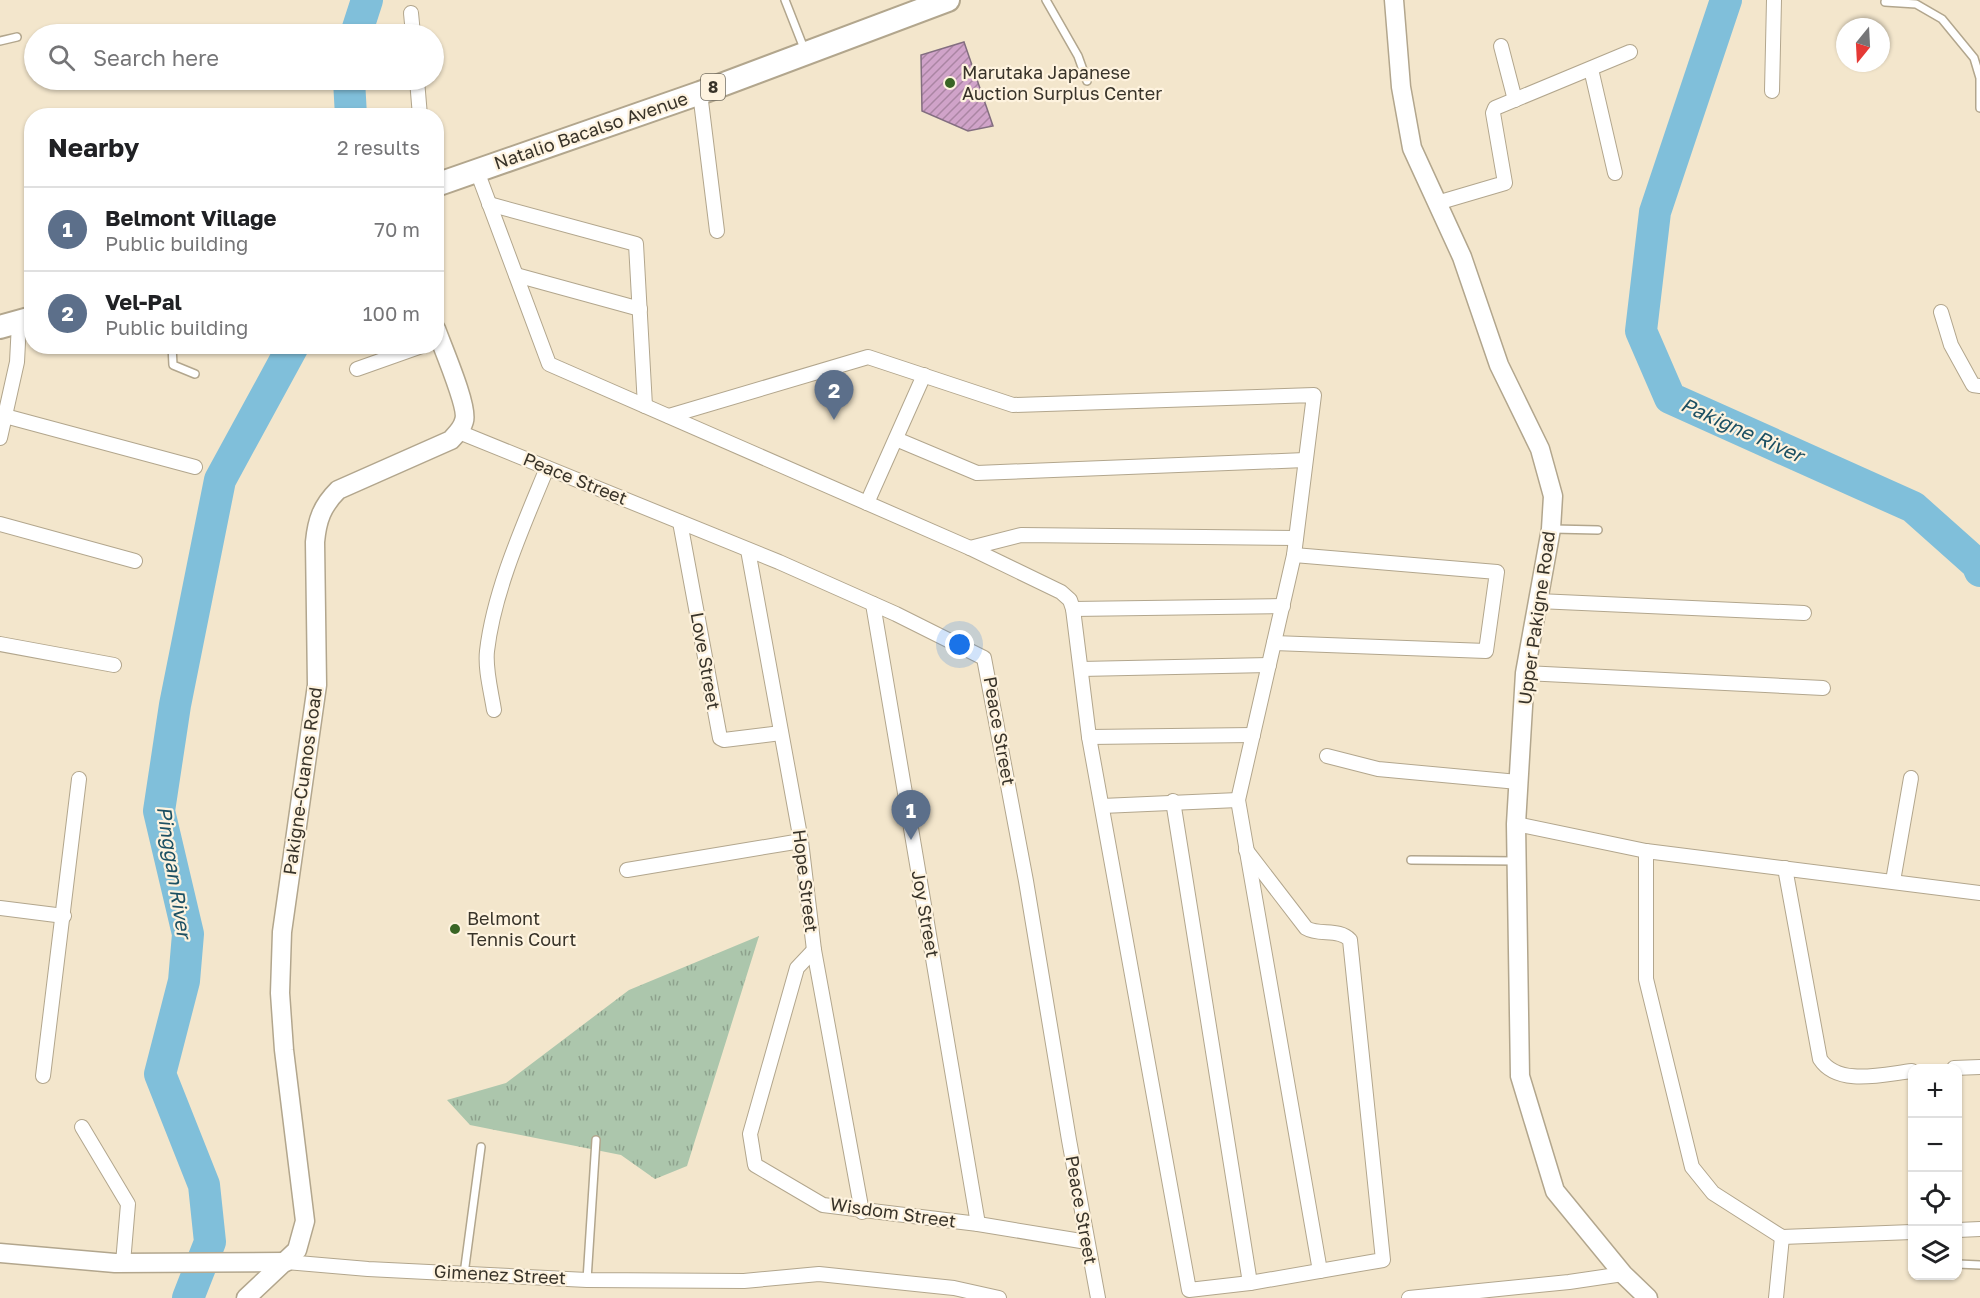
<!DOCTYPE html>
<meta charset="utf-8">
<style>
:root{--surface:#fff;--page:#f6f6f6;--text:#202124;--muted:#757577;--line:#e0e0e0;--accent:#396524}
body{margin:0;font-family:"Golos Text",sans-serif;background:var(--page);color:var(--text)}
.controls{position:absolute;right:18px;bottom:18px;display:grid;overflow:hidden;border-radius:12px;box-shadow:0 2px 4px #0004}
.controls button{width:54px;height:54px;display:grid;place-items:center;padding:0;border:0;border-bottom:2px solid var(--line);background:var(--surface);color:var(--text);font:30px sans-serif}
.compass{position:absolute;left:1836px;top:18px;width:54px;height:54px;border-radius:50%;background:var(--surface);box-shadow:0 2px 4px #0004;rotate:198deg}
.you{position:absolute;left:960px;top:645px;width:21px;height:21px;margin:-15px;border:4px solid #fff;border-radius:50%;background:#1a73e8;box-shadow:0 0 0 9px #1a73e833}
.badge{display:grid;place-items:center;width:39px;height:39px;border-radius:50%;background:var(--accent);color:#fff;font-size:20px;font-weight:700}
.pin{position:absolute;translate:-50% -50px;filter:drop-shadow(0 2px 3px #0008)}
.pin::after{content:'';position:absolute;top:32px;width:21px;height:18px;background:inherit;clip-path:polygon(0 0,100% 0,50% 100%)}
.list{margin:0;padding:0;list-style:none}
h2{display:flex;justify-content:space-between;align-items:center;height:78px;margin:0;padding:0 24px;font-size:26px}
h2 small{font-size:20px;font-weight:400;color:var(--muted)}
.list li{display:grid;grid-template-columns:39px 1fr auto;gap:18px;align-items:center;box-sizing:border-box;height:84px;padding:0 24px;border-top:2px solid var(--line)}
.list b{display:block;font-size:22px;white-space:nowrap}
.list p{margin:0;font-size:20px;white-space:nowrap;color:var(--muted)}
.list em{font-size:20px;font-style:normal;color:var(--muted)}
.icon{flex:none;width:33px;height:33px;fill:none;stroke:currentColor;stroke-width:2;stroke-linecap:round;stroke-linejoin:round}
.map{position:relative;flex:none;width:1980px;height:1298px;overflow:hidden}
.search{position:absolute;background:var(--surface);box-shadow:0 2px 4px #0004;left:24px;top:24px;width:420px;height:66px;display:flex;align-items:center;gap:15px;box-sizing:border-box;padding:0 21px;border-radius:33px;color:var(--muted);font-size:22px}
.panel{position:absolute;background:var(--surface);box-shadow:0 2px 4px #0004;left:24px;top:108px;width:420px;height:246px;border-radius:24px}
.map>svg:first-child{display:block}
.grass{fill:url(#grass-tufts)}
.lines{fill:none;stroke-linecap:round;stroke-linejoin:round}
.river{stroke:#80bfda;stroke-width:32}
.building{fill:url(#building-hatch);stroke:#836e80;stroke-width:1.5}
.service-casing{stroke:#b2a68d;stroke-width:10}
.minor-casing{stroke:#b2a68d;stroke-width:16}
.tertiary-casing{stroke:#b2a68d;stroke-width:21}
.trunk-casing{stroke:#b2a68d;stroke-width:26}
.service{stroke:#fff;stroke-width:7}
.minor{stroke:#fff;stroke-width:14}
.tertiary{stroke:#fff;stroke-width:18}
.trunk{stroke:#fff;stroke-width:22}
.poi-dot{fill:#396524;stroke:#fef3df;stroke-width:2}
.labels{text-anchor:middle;stroke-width:4.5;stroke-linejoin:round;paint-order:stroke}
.shield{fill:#fef3df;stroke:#736d60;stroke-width:1.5}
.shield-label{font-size:16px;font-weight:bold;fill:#383329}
.poi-label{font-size:18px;fill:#383329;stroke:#fef3df;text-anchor:start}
.street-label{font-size:18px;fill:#383329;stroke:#fef3df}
.water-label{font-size:20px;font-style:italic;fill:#1c5063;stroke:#fef3df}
</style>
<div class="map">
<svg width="1980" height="1298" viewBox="0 0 1980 1298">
<defs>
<pattern id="grass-tufts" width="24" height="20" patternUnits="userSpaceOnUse" patternTransform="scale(1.5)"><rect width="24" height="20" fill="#acc6ac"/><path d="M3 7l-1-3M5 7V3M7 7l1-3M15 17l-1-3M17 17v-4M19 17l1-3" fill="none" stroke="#8da18c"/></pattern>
<pattern id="building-hatch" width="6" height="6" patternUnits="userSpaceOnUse" patternTransform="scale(1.5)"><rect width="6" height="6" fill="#d0a3c9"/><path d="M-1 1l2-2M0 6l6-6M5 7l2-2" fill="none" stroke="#aa85a3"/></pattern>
</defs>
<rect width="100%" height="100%" fill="#f3e6cc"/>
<!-- grass -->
<polygon class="grass" points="759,936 687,1166 655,1179 621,1155 470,1125 447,1100 506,1083 629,990"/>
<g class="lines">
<!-- river -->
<g class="river">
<polyline points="1726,0 1655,212 1641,331 1670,398 1913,507 1977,564 1980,571"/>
<polyline points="356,34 367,0"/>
<polyline points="349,80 351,116"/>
<polyline points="188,1298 210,1242 204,1185 160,1074 184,981 188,934 159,811 175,705 220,480 293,346"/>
</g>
</g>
<!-- building -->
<polygon class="building" points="964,42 993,126 968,131 922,111 921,55"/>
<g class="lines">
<!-- service casing -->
<g class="service-casing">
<g id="service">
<polyline points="785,0 805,51"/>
<polyline points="1046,0 1078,56 1087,81"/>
<polyline points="1885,2 1916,4 1942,19 1974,58 1980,78 1980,108"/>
<polyline points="0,41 17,37"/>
<polyline points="172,346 173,365 195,374"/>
<polyline points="1553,529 1598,530"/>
<polyline points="1411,860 1516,861"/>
<polyline points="1958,1264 1980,1265"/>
<polyline points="464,1274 481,1147"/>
<polyline points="587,1280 596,1140"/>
</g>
</g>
<!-- minor casing -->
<g class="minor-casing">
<g id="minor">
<polyline points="411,13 413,34"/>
<polyline points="1501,46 1515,100"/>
<polyline points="1591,69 1615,173"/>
<polyline points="417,80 420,116"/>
<polyline points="1772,91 1774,0"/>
<polyline points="700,93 717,231"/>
<path d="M477 171 549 364 970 548 1061 592 1070 600 1073 609 1089 737 1189 1290 1250 1283 1383 1260 1350 940C1339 928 1319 936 1306 928L1246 850"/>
<polyline points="1437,203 1505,183 1493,113 1495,108 1630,52"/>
<polyline points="489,204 636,244 645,406"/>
<polyline points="516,275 640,309"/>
<polyline points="1941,312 1951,345 1973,385 1980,386"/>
<polyline points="357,369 422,346"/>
<polyline points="5,416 195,467"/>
<polyline points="669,416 868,357 1013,405 1314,395 1294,555 1238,800 1320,1271"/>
<polyline points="459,432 779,562 896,614 984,658 1026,881 1069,1140 1098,1298"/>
<polyline points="0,438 17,362 19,323"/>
<polyline points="896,439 977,473 1305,460"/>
<polyline points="867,503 924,375"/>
<polyline points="680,522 720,738 724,740 781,733"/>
<polyline points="0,524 135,561"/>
<polyline points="970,548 1021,535 1296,538"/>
<polyline points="748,550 801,841 814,950 862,1212"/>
<polyline points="1538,601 1804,613"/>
<polyline points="873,604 978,1224"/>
<polyline points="1073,609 1283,606"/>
<polyline points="1274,643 1486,651 1497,572 1294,555"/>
<polyline points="0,644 114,665"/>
<polyline points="1081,669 1269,665"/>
<polyline points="1525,673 1823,688"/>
<path d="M494 710C491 691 485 669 487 651 494 590 524 524 547 468"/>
<polyline points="1089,737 1253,735"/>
<polyline points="1327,756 1378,769 1518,782"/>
<polyline points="1173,801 1250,1283"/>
<polyline points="1102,806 1238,800"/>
<polyline points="1516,824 1646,851 1980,893"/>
<polyline points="1646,851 1646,979 1692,1167 1713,1193 1782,1237 1912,1232"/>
<path d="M1785 868 1820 1059C1838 1087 1884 1074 1912 1071"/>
<polyline points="627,870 801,841"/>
<polyline points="1893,881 1911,778"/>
<polyline points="0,908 64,916"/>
<polyline points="814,950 797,968 750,1134 755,1165 823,1205 978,1224 1087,1242"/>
<polyline points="1954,1068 1980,1067"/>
<polyline points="43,1076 79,779"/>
<polyline points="82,1127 128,1204 123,1263"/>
<polyline points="1958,1230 1980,1229"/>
<polyline points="286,1262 368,1269 587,1280 744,1281 819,1274 954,1288 999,1298"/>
<polyline points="1409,1298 1569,1282 1623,1274"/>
<polyline points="1776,1298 1782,1237"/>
</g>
</g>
<!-- tertiary casing -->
<g class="tertiary-casing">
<g id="tertiary">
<polyline points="1394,0 1401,87 1412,148 1462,257 1499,365 1540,449 1553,496 1551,529 1525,673 1516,824 1520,1076 1555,1191 1623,1274 1648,1298"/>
<polyline points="0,1253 115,1263 286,1262"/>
<path d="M246 1298 297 1250 305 1221 284 1050 280 993 282 932 317 685 315 542C317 520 322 506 338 490L451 440C456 434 462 429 464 421 469 408 442 346 436 329"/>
</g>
</g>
<!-- trunk casing -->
<g class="trunk-casing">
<g id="trunk">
<polyline points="436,185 700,93 948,0"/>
<polyline points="0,327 32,318"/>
</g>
</g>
<!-- service -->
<use href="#service" class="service"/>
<!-- minor -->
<use href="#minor" class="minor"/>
<!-- tertiary -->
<use href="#tertiary" class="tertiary"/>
<!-- trunk -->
<use href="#trunk" class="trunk"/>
</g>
<!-- markers -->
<g class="poi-dot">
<circle cx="950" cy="83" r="6"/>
<circle cx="455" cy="929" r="6"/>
</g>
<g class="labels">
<!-- shield labels -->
<rect class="shield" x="701" y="74" width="24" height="26" rx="4.5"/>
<g class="shield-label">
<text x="713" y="93">8</text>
</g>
<!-- poi labels -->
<g class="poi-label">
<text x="962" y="79">Marutaka Japanese<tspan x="962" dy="21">Auction Surplus Center</tspan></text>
<text x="467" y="925">Belmont<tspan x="467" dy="21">Tennis Court</tspan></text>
</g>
<!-- street labels -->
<g class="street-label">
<text transform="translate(591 131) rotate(-19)" y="6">Natalio Bacalso Avenue</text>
<text transform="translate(575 479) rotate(22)" y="6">Peace Street</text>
<text transform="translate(1537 618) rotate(-82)" y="6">Upper Pakigne Road</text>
<text transform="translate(705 661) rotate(80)" y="6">Love Street</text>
<text transform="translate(999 731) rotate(80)" y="6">Peace Street</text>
<text transform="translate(303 781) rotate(-82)" y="6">Pakigne-Cuanos Road</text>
<text transform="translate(805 881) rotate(83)" y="6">Hope Street</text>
<text transform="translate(925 914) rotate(80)" y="6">Joy Street</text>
<text transform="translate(1081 1210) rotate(80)" y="6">Peace Street</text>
<text transform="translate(893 1213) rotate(8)" y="6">Wisdom Street</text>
<text transform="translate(500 1275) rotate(3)" y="6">Gimenez Street</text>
</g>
<!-- water labels -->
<g class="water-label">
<text transform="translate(1742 430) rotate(24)" y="7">Pakigne River</text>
<text transform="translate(174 872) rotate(81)" y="7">Pinggan River</text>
</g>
</g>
</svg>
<div class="controls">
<button>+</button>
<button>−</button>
<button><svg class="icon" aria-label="locate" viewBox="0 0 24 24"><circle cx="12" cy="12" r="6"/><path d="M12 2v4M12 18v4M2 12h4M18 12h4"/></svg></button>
<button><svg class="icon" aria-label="layers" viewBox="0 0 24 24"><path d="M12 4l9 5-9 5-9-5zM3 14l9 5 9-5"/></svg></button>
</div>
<svg class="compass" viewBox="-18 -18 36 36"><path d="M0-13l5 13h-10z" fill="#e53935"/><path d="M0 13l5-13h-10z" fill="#757577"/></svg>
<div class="you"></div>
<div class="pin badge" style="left:911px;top:840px;background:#5c6f8a">1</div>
<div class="pin badge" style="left:834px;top:420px;background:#5c6f8a">2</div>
<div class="search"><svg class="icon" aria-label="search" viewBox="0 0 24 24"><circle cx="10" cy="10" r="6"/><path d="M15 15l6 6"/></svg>Search here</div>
<section class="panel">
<h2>Nearby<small>2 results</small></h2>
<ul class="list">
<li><span class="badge" style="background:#5c6f8a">1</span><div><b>Belmont Village</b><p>Public building</p></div><em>70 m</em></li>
<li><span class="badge" style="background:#5c6f8a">2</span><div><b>Vel-Pal</b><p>Public building</p></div><em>100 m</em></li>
</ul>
</section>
</div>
